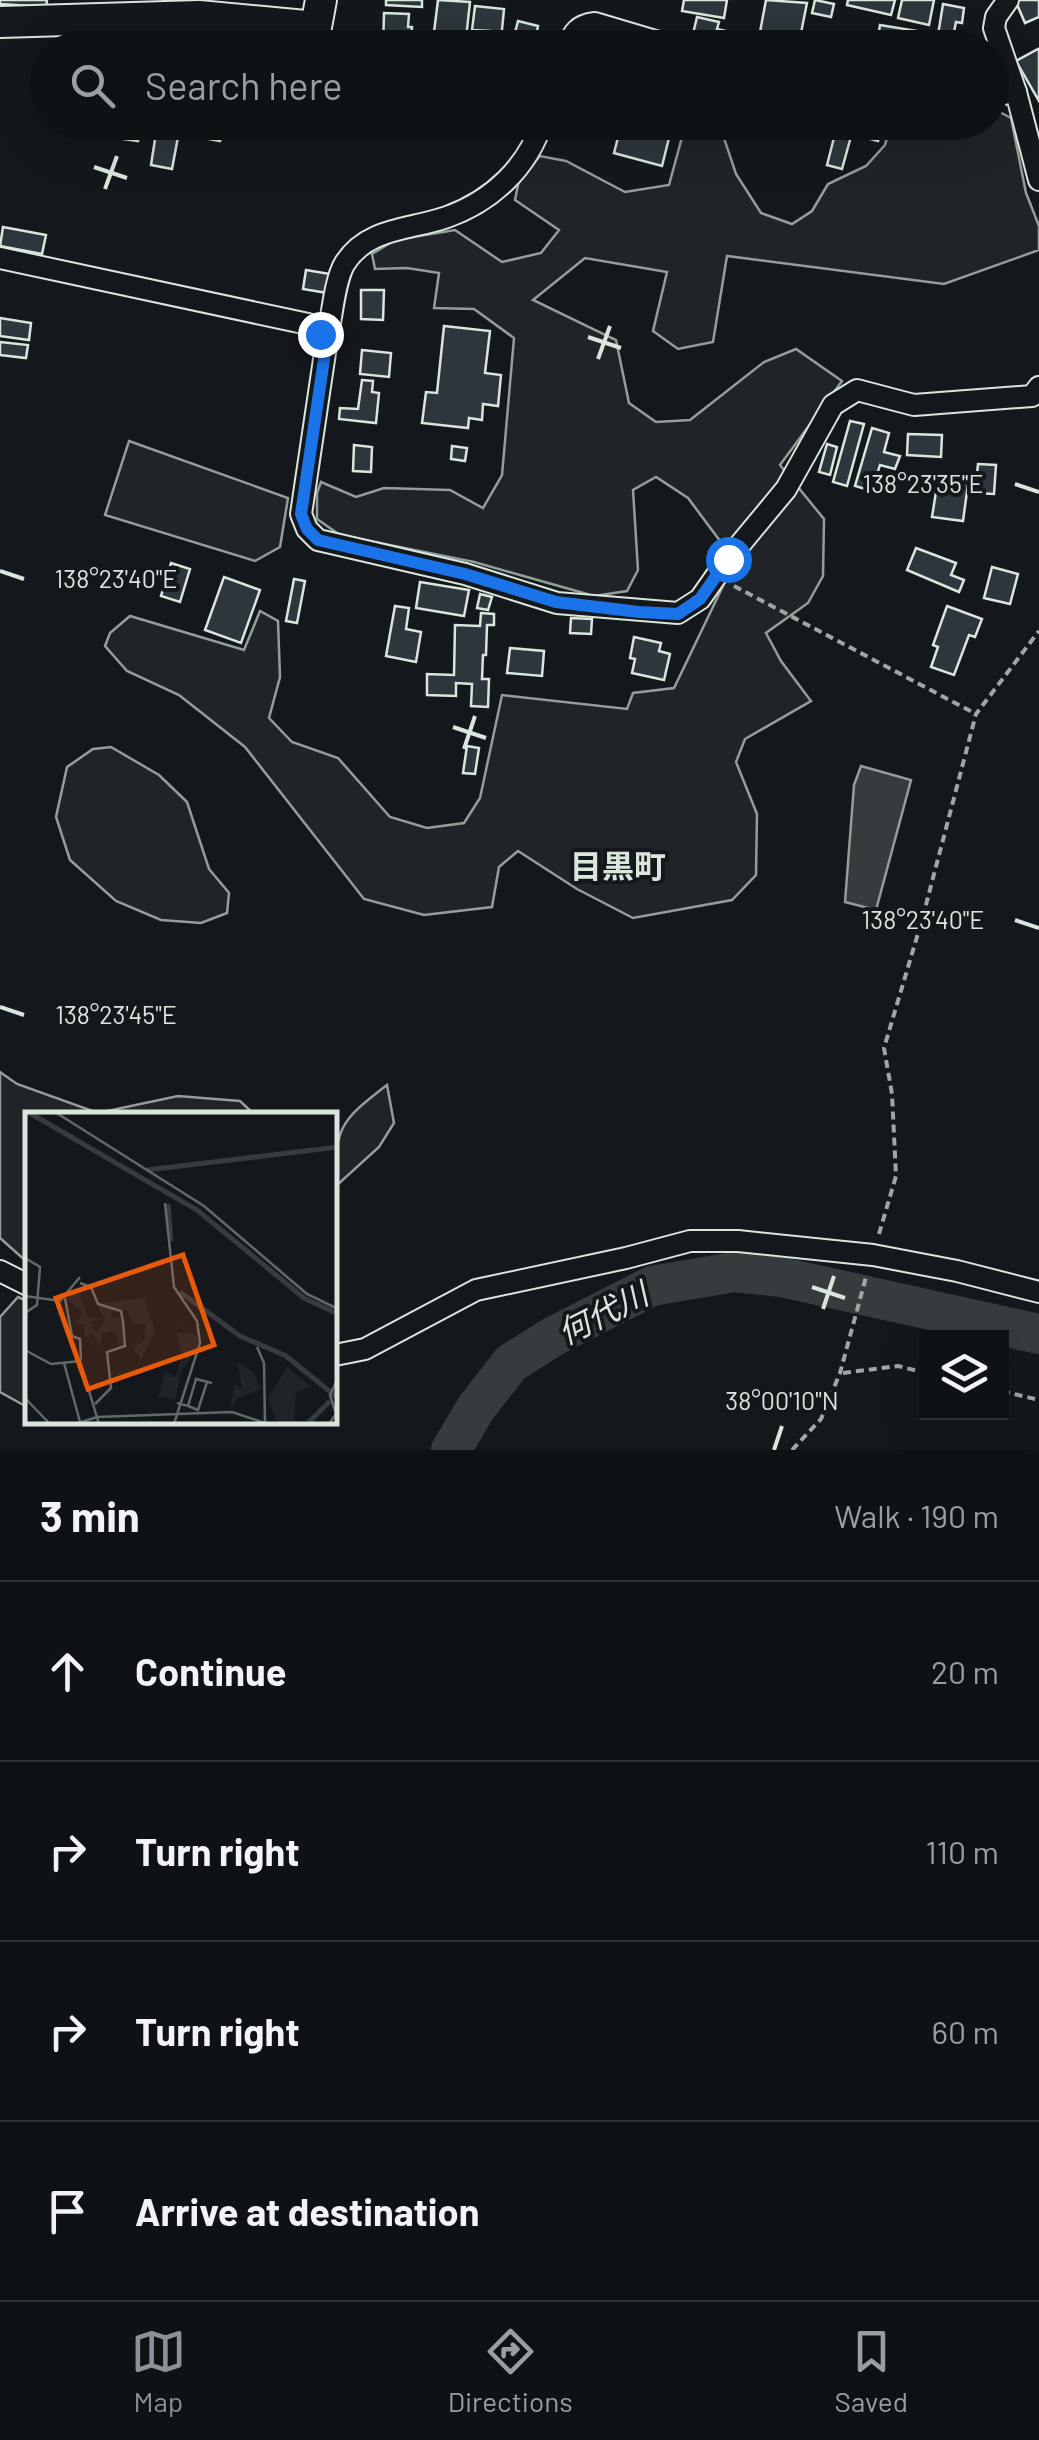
<!DOCTYPE html>
<meta charset="utf-8">
<style>
:root{--surface:#0f1215;--page:#1d2022;--text:#f1f3f6;--muted:#9b9ea0;--line:#2f3234;--accent:#8c9099}
body{margin:0;font-family:Barlow,"Noto Sans JP",sans-serif;background:var(--page);color:var(--text)}
.controls{position:absolute;right:30px;bottom:30px;display:grid;overflow:hidden;border-radius:0px;box-shadow:0 10px 40px #0002}
.controls button{width:90px;height:90px;display:grid;place-items:center;padding:0;border:0;border-bottom:2px solid var(--line);background:var(--surface);color:var(--text);font:50px sans-serif}
.stop{position:absolute;width:30px;height:30px;margin:-22px;border:8px solid #1a73e8;border-radius:50%;background:#fff}
.stop.end{background:#1a73e8;border-color:#fff;box-shadow:0 2px 10px #0008}
.list{margin:0;padding:0;list-style:none}
h2{display:flex;justify-content:space-between;align-items:center;height:130px;margin:0;padding:0 40px;font-size:42px}
h2 small{font-size:32px;font-weight:400;color:var(--muted)}
.list li{display:grid;grid-template-columns:65px 1fr auto;gap:30px;align-items:center;box-sizing:border-box;height:180px;padding:0 40px;border-top:2px solid var(--line)}
.list b{display:block;font-size:38px;white-space:nowrap}
.list em{font-size:32px;font-style:normal;color:var(--muted)}
.icon{flex:none;width:55px;height:55px;fill:none;stroke:currentColor;stroke-width:2;stroke-linecap:round;stroke-linejoin:round}
.map{position:relative;flex:none;width:1039px;height:1450px;overflow:hidden}
.search{position:absolute;background:var(--surface);box-shadow:0 10px 40px #0002;left:30px;right:30px;top:30px;height:110px;display:flex;align-items:center;gap:25px;box-sizing:border-box;padding:0 35px;border-radius:55px;color:var(--muted);font-size:38px}
.sheet{height:850px;background:var(--surface)}
nav{display:flex;justify-content:space-around;align-items:center;box-sizing:border-box;height:140px;border-top:2px solid var(--line);background:var(--surface);font-size:28px;color:var(--muted)}
nav a{display:grid;justify-items:center;gap:5px}
nav .on{color:var(--accent)}
.map>svg:first-child{display:block}
.green{fill:#202428;stroke:#939e99;stroke-width:2.5}
.water{fill:#363b3e;stroke:#939e99;stroke-width:2.5}
.lines{fill:none;stroke-linecap:round;stroke-linejoin:round}
.river{stroke:#363b3e;stroke-width:40}
.building{fill:#2c363c;stroke:#d8e6dc;stroke-width:2.5}
.minor-casing{stroke:#d8e6dc;stroke-width:24}
.secondary-casing{stroke:#d8e6dc;stroke-width:34}
.path{stroke:#9da8a2;stroke-width:4;stroke-dasharray:8 5;stroke-linecap:butt}
.minor{stroke:#14181c;stroke-width:20}
.secondary{stroke:#14181c;stroke-width:30}
.route{stroke:#1a73e8;stroke-width:12}
.ticks{fill:none;stroke:#d8e6dc;stroke-width:4}
.labels{text-anchor:middle;stroke-width:8;stroke-linejoin:round;paint-order:stroke}
.neighbourhood-label{font-size:32px;font-weight:bold;fill:#d8e6dc;stroke:#14181c}
.water-label{font-size:32px;font-style:italic;fill:#d8e6dc;stroke:#14181c}
.inset-river{fill:none;stroke:#363b3e;stroke-width:5}
.inset-road{fill:none;stroke:#626a69;stroke-width:2.5}
.view{fill:#e8590c;fill-opacity:0.15;stroke:#e8590c;stroke-width:5}
.inset-edge{fill:none;stroke:#d8e6dc;stroke-width:5}
.ticks-label{font-size:25px;text-anchor:middle;fill:#d8e6dc;stroke:#14181c;stroke-width:8;stroke-linejoin:round;paint-order:stroke}
</style>
<div class="map">
<svg width="1039" height="1450" viewBox="0 0 1039 1450">
<rect width="100%" height="100%" fill="#14181c"/>
<!-- green -->
<g class="green">
<polygon points="992,108 1011,118 1026,193 1039,226 1039,250 944,284 727,256 713,342 678,349 653,331 667,272 585,258 533,300 616,340 629,403 656,422 690,420 764,362 796,349 842,381 780,465 824,519 823,576 808,603 766,633 781,661 811,701 745,739 736,762 757,814 756,875 732,900 633,918 577,889 518,851 499,867 492,907 424,915 364,899 245,747 179,695 127,671 105,646 110,633 130,616 244,650 260,611 278,621 280,677 269,718 292,742 338,758 390,817 427,828 464,823 480,798 502,695 627,709 633,693 674,688 735,561 688,498 656,477 633,490 638,570 627,591 594,596 474,562 340,535 317,519 317,493 321,482 356,497 384,488 450,490 483,508 502,475 514,338 474,309 434,308 439,273 407,268 375,269 372,254 395,240 455,230 502,262 541,253 559,230 515,200 519,180 540,156 566,161 625,192 669,185 684,130 706,123 719,123 736,174 761,213 792,224 812,211 828,184 866,166 885,145 891,123 992,122"/>
<polygon points="129,441 288,498 280,547 255,561 105,515"/>
<polygon points="111,747 159,775 187,802 209,869 229,893 227,913 201,923 161,920 116,901 70,860 56,817 67,767 93,749"/>
<polygon points="0,1072 17,1084 98,1113 178,1096 240,1101 255,1115 28,1115 27,1262 0,1238"/>
<path d="M387 1085 394 1123 379 1147 335 1187C335 1127 340 1121 387 1085Z"/>
<polygon points="18,1297 27,1301 27,1407 0,1392 0,1317"/>
</g>
<!-- water -->
<polygon class="water" points="861,766 911,780 876,910 845,902 854,785"/>
<g class="lines">
<!-- river -->
<polyline class="river" points="451,1450 476,1408 511,1363 554,1336 652,1286 734,1272 781,1277 1039,1334"/>
</g>
<!-- building -->
<g class="building">
<polygon points="0,0 47,0 46,7 0,4"/>
<polygon points="386,0 422,0 422,7 386,5"/>
<polygon points="438,0 470,2 465,48 432,48"/>
<polygon points="684,0 727,0 724,18 682,11"/>
<polygon points="766,0 807,3 798,48 757,48"/>
<polygon points="815,0 834,4 831,17 812,13"/>
<polygon points="848,0 895,0 891,15 847,5"/>
<polygon points="902,0 934,0 929,25 898,18"/>
<polygon points="1019,0 1039,0 1039,17 1025,23 1016,2"/>
<polygon points="943,4 964,8 962,23 956,22 953,37 938,35"/>
<polygon points="475,6 504,9 501,40 489,38 490,31 472,30"/>
<polygon points="384,13 409,14 408,27 412,27 411,48 383,48"/>
<polygon points="697,17 719,22 717,29 730,32 727,48 702,46 704,41 692,38"/>
<polygon points="518,21 538,26 536,36 548,39 546,48 511,48"/>
<polygon points="880,25 923,32 920,48 876,48"/>
<polygon points="139,29 189,36 188,48 137,48"/>
<polygon points="225,31 260,38 258,48 222,48"/>
<polygon points="100,36 124,39 124,48 99,48"/>
<polygon points="1038,49 1039,51 1039,101 1016,61"/>
<polygon points="118,122 140,122 138,141 116,138"/>
<polygon points="148,122 177,122 175,133 147,129"/>
<polygon points="201,122 224,122 220,141 198,137"/>
<polygon points="241,122 264,122 261,136 240,131"/>
<polygon points="622,122 673,122 662,166 614,153"/>
<polygon points="838,122 855,122 842,169 827,165"/>
<polygon points="858,122 883,122 878,141 855,135"/>
<polygon points="156,133 178,137 172,169 151,165"/>
<polygon points="3,227 46,235 42,254 0,246"/>
<polygon points="306,270 330,274 327,293 303,289"/>
<polygon points="361,290 384,290 383,320 361,319"/>
<polygon points="0,318 31,323 29,340 0,336"/>
<polygon points="444,326 490,331 485,373 501,375 498,406 483,404 482,420 469,418 468,428 422,423 426,392 437,393"/>
<polygon points="0,342 28,345 26,358 0,355"/>
<polygon points="362,350 391,353 389,377 360,374"/>
<polygon points="362,380 373,381 372,392 379,393 376,423 339,419 340,408 358,409"/>
<polygon points="850,421 864,424 847,486 833,482"/>
<polygon points="872,428 889,433 884,452 900,456 895,469 880,465 872,491 855,486"/>
<polygon points="908,434 942,435 941,457 907,455"/>
<polygon points="827,444 837,447 830,475 819,472"/>
<polygon points="354,445 372,447 371,472 353,471"/>
<polygon points="452,446 467,448 465,461 451,459"/>
<polygon points="978,464 996,465 994,494 975,493"/>
<polygon points="939,473 969,477 963,521 932,517"/>
<polygon points="916,548 956,563 951,575 964,580 959,592 907,570"/>
<polygon points="171,563 190,569 180,602 161,596"/>
<polygon points="992,567 1018,574 1010,604 984,598"/>
<polygon points="224,577 260,590 241,643 205,630"/>
<polygon points="294,579 305,581 297,623 286,621"/>
<polygon points="420,582 469,590 464,616 416,608"/>
<polygon points="480,594 492,597 488,610 477,608"/>
<polygon points="395,606 409,608 406,629 421,632 416,662 386,656"/>
<polygon points="947,606 982,619 975,637 969,635 954,675 931,667 938,647 933,645"/>
<polygon points="481,613 494,614 494,625 487,625 486,655 483,655 482,679 489,679 488,707 471,706 472,684 456,683 456,696 427,695 427,674 454,675 455,625 480,626"/>
<polygon points="571,618 592,619 591,634 570,633"/>
<polygon points="634,637 661,643 659,651 670,654 664,680 632,673 635,659 630,658"/>
<polygon points="510,648 544,651 542,676 507,673"/>
<polygon points="467,746 479,748 475,774 463,773"/>
</g>
<g class="lines">
<!-- minor casing -->
<g class="minor-casing">
<g id="minor">
<polyline points="1008,0 996,17 994,28 1016,92 1039,180"/>
<polyline points="316,27 327,45 334,48"/>
<path d="M567 48C573 32 578 25 595 23L679 48"/>
<polyline points="992,96 1016,92"/>
<polyline points="0,258 308,324 320,333 326,346 301,514 307,529 318,540 465,574 557,603 678,613 700,599 728,559 786,489 833,405 857,390 914,405 1032,396 1039,387"/>
<path d="M326 346C331 325 334 280 345 263 368 227 411 230 447 217 492 201 528 167 542 122"/>
<polyline points="0,1271 28,1285"/>
<polyline points="335,1355 365,1349 476,1290 626,1258 690,1241 738,1241 873,1255 957,1271 1039,1292"/>
</g>
</g>
<!-- secondary casing -->
<g class="secondary-casing">
<polyline id="secondary" points="0,22 199,16 316,27 321,0"/>
</g>
<!-- path -->
<g class="path">
<polyline points="734,586 976,714"/>
<polyline points="879,1234 896,1176 892,1094 884,1048 922,920 976,714 1039,631"/>
<polyline points="843,1373 898,1366 926,1373"/>
<polyline points="1002,1391 1039,1400"/>
<polyline points="792,1450 821,1419 840,1373 866,1277"/>
</g>
<!-- minor -->
<use href="#minor" class="minor"/>
<!-- secondary -->
<use href="#secondary" class="secondary"/>
</g>
<g class="lines">
<!-- route -->
<polyline class="route" points="320,334 326,346 301,514 307,529 318,540 465,574 556,602 639,612 678,614 700,599 728,559"/>
</g>
<!-- ticks -->
<path class="ticks" d="M94 167 127 178M105 189 117 156M588 337 621 348M598 359 610 326M1015 484 1039 492M0 571 24 579M453 727 486 738M464 749 475 716M1015 920 1039 928M0 1007 24 1015M812 1287 845 1298M823 1309 834 1276M774 1450 782 1426"/>
<g class="labels">
<!-- neighbourhood labels -->
<g class="neighbourhood-label">
<text x="618" y="878">目黒町</text>
</g>
<!-- water labels -->
<g class="water-label">
<text transform="translate(603 1314) rotate(-27)" y="11">何代川</text>
</g>
</g>
<!-- overview -->
<g transform="translate(25 1112)">
<rect width="312" height="312" fill="#14181c"/>
<path d="M53 178 63 205 73 207 66 211 72 221 80 207 71 192 119 186 130 218 116 249 108 236 119 229 121 212H108L102 198 90 196 85 205H95L99 231 95 235 89 219 77 222 75 236 68 222 60 225 59 213 51 211 58 201 42 187ZM149 209 172 224V237L155 261 151 288 135 285 131 294 140 259 150 266 157 243 152 221H164ZM212 250 228 260 236 277 212 286 205 299 209 272 217 276ZM262 255 287 275 271 280 269 312H252L243 286Z" fill="#202428"/>
<path class="inset-river" d="M3 0 172 98 279 186 313 202M122 58 313 35M143 92 146 129M155 180 215 224 261 244 313 286M282 312 305 289"/>
<path class="inset-road" d="M30 0 179 94 282 182 313 197M140 91 149 175 172 209 175 231 149 312M0 146 15 155 12 193 0 201V230M55 171 66 175 73 192 96 199 98 210 100 234 82 240 86 276 70 292M0 184 35 189 55 165M40 186 47 224 55 227 56 248M232 235 239 251 240 312M0 238 26 252 55 249 74 312M39 251 55 310M0 286 25 312M152 291 163 294 171 267 187 271M163 294 173 298 182 270M50 312 72 305 207 300 240 311M304 312 311 302 305 283 313 266"/>
<path class="view" d="M158 143 189 233 63 277 31 186Z"/>
<rect width="312" height="312" class="inset-edge"/>
</g>
<g class="ticks-label">
<text x="923" y="493">138°23'35"E</text>
<text x="116" y="588">138°23'40"E</text>
<text x="923" y="929">138°23'40"E</text>
<text x="116" y="1024">138°23'45"E</text>
<text x="782" y="1410">38°00'10"N</text>
</g>
</svg>
<div class="controls">
<button><svg class="icon" aria-label="layers" viewBox="0 0 24 24"><path d="M12 4l9 5-9 5-9-5zM3 14l9 5 9-5"/></svg></button>
</div>
<div class="stop" style="left:728px;top:559px"></div>
<div class="stop end" style="left:320px;top:334px"></div>
<div class="search"><svg class="icon" aria-label="search" viewBox="0 0 24 24"><circle cx="10" cy="10" r="6"/><path d="M15 15l6 6"/></svg>Search here</div>
</div>
<section class="sheet">
<h2>3 min<small>Walk · 190 m</small></h2>
<ul class="list">
<li><svg class="icon" aria-label="ahead" viewBox="0 0 24 24"><path d="M12 20V5M6 11l6-6 6 6"/></svg><div><b>Continue</b></div><em>20 m</em></li>
<li><svg class="icon" aria-label="right" viewBox="0 0 24 24"><path d="M7 20v-9h11M14 6l5 5-5 5"/></svg><div><b>Turn right</b></div><em>110 m</em></li>
<li><svg class="icon" aria-label="right" viewBox="0 0 24 24"><path d="M7 20v-9h11M14 6l5 5-5 5"/></svg><div><b>Turn right</b></div><em>60 m</em></li>
<li><svg class="icon" aria-label="arrive" viewBox="0 0 24 24"><path d="M6 21V4h12l-3 4 3 4H6"/></svg><div><b>Arrive at destination</b></div></li>
</ul>
</section>
<nav>
<a class="on"><svg class="icon" aria-label="map" viewBox="0 0 24 24"><path d="M3 6l6-2 6 2 6-2v14l-6 2-6-2-6 2zM9 4v14M15 6v14"/></svg>Map</a>
<a><svg class="icon" aria-label="directions" viewBox="0 0 24 24"><path d="M12 3l9 9-9 9-9-9zM9 14v-3h6M13 9l2 2-2 2"/></svg>Directions</a>
<a><svg class="icon" aria-label="saved" viewBox="0 0 24 24"><path d="M7 4h10v16l-5-4-5 4z"/></svg>Saved</a>
</nav>
